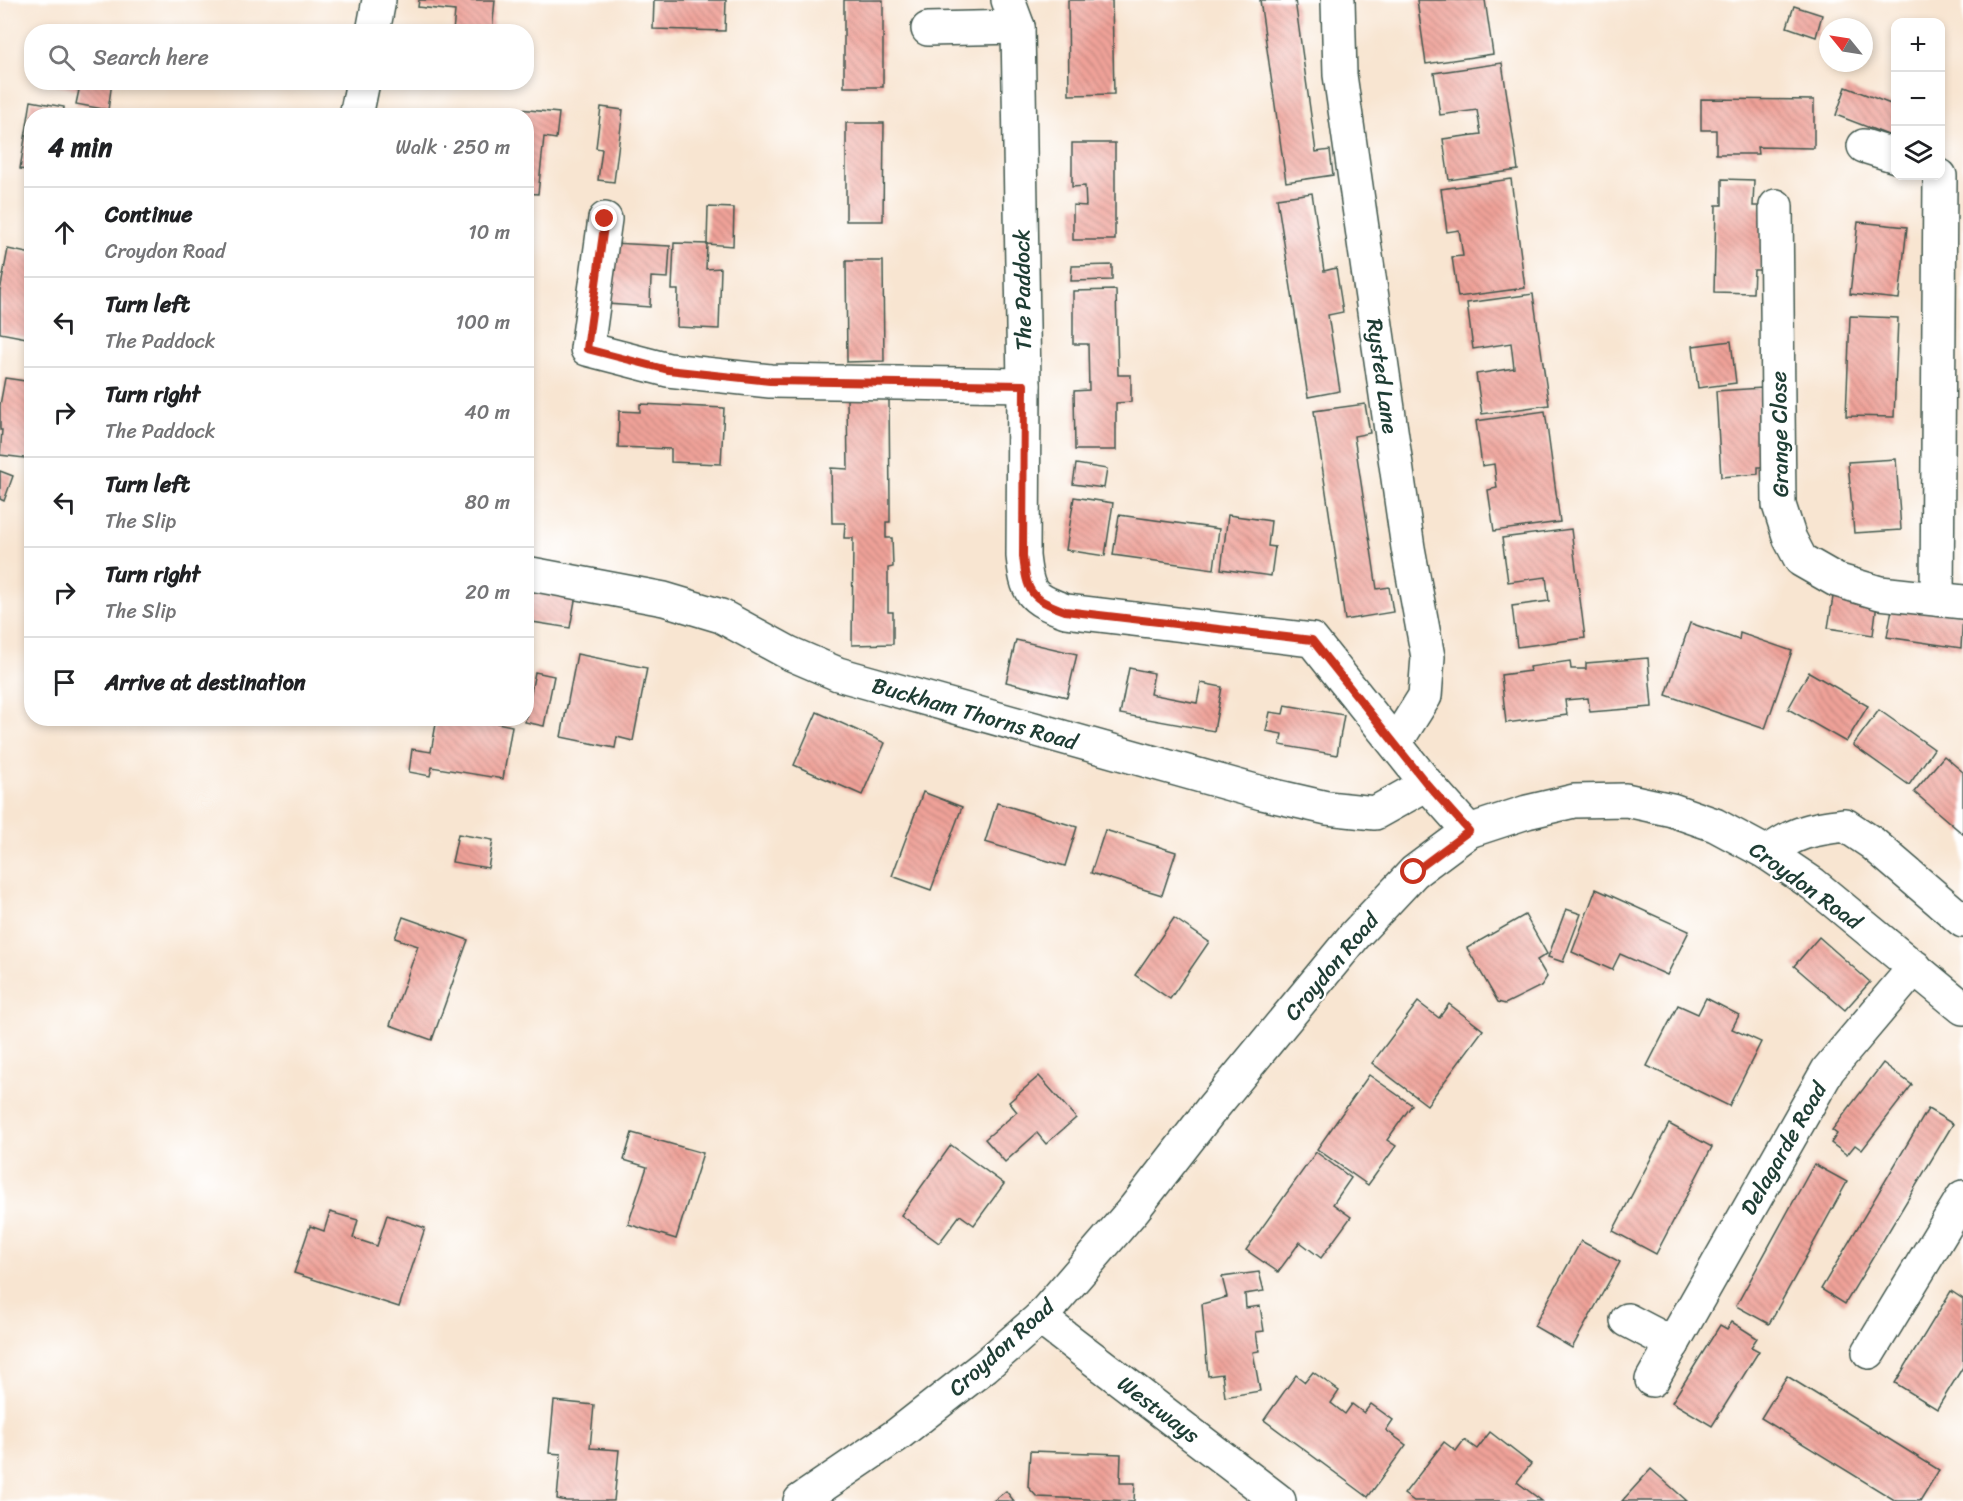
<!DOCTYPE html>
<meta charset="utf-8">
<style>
:root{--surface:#fff;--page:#f6f6f6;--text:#202124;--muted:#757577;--line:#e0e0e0}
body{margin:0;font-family:Sriracha,sans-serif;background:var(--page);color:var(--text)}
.controls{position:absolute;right:18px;top:18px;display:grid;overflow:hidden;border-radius:12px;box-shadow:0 3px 9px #0003}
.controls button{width:54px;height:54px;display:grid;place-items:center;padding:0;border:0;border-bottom:2px solid var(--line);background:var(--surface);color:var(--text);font:30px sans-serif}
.compass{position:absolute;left:1819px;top:18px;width:54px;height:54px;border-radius:50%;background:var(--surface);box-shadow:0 3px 9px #0003;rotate:300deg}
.stop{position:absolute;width:18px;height:18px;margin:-14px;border:4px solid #c8321e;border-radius:50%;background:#fff}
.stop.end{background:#c8321e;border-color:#fff;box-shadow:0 2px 6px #0008}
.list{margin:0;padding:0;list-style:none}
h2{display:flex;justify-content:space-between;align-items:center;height:78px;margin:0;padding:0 24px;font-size:26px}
h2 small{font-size:20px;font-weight:400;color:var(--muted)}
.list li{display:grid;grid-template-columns:39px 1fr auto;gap:18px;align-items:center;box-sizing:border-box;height:90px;padding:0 24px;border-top:2px solid var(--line)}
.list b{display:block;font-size:22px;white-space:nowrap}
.list p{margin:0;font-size:20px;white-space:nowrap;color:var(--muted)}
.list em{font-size:20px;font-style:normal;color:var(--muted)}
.icon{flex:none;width:33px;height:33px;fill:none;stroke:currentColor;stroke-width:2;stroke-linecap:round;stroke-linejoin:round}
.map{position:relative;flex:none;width:1963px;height:1501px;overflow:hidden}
.search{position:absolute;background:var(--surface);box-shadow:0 3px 9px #0003;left:24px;top:24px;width:510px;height:66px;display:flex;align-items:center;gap:15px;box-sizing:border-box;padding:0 21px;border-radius:24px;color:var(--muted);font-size:22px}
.panel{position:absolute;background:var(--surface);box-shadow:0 3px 9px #0003;left:24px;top:108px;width:510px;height:618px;border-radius:24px}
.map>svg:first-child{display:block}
.building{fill:url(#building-back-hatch)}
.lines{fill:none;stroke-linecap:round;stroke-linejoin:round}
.minor-casing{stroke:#40564c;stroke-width:36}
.major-casing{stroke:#40564c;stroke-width:36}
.minor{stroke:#fff;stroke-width:33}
.major{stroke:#fff;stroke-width:33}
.route{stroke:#c8321e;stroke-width:8}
.labels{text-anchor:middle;stroke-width:4.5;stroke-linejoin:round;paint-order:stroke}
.street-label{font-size:22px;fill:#1f3d34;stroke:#fff}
</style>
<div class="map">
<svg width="1963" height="1501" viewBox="0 0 1963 1501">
<defs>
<pattern id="building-back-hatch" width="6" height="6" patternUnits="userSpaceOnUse" patternTransform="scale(1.5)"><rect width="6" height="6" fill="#f0a299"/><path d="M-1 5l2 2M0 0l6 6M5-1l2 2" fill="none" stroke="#c2857e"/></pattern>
</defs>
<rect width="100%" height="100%" fill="#fff"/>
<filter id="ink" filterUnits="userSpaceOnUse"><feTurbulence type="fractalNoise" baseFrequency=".0167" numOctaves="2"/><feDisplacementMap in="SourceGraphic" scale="12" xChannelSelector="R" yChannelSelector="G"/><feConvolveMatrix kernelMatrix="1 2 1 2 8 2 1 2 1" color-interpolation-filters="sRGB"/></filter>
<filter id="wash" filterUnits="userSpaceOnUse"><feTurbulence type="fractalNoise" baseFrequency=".008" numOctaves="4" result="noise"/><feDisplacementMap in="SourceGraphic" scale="24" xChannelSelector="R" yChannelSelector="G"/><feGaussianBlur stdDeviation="1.35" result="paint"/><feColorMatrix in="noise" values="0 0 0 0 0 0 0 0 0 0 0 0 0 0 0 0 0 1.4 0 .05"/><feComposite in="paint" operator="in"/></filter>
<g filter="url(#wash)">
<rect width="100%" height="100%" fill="#f8e5d1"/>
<g id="blocks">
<!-- building -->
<g class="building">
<polygon points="419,0 495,0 492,32 453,32 455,11 418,7"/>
<polygon points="654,0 726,0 725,31 653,29"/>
<rect x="844" y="0" width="39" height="87"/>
<polygon points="1068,0 1112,0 1114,94 1069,95"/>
<polygon points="1260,0 1295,0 1316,152 1330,150 1333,175 1286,182"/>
<polygon points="1417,0 1485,0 1493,54 1426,64"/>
<polygon points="1794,6 1822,15 1816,37 1787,27"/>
<polygon points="1502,63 1518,170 1449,180 1443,139 1481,134 1477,110 1440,115 1434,73"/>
<polygon points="52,82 112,82 108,110 76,104 79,90 52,85"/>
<polygon points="1846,87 1896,106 1896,138 1836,115"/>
<polygon points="1701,99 1814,100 1814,148 1757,147 1758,154 1716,154 1716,130 1701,130"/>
<polygon points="31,101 64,107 63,116 32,116 32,171 20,169"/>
<polygon points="498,107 559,113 556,139 544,137 538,194 526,193 526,116 497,116"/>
<polygon points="601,107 623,110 614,182 598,180 602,149 596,148"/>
<polygon points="846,123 884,123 883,221 846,221"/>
<polygon points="1072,143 1115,143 1115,240 1073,240 1073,205 1086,206 1085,186 1072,187"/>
<polygon points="1511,179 1525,288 1458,297 1452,257 1463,256 1459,230 1447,232 1441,189"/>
<polygon points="1722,179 1754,180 1753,206 1763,206 1761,270 1754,270 1753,293 1714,292 1716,205 1722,205"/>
<polygon points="1312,193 1324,271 1336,268 1343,312 1328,315 1340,391 1308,397 1277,198"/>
<polygon points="708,207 734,208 733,246 707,244"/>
<polygon points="1858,222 1907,227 1899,299 1850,294"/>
<polygon points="611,243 670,246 668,278 651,277 650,307 607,304"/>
<polygon points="674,243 707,244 706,269 721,268 719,329 677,327 678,290 672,290"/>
<polygon points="8,249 32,254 32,339 0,333 0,291"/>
<polygon points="846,261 883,261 884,361 847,362"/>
<polygon points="1112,265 1112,280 1071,281 1072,266"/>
<polygon points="1116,290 1118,375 1131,375 1131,402 1116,403 1116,450 1075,450 1074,391 1089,390 1088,344 1073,344 1073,291"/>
<polygon points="1533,294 1549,405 1482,414 1476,374 1514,368 1511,343 1473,349 1467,303"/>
<polygon points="1850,316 1898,318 1894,417 1846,416"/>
<polygon points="1731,341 1736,383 1698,388 1693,346"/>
<polygon points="5,378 32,382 32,459 0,455 2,430 0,430 0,405"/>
<polygon points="1762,388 1767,467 1758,467 1758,474 1721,477 1716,391"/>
<polygon points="847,399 889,399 890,502 890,522 886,522 886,538 892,538 893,567 888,568 888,612 893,612 893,644 852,645 853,538 844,538 845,523 832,523 831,468 848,469"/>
<polygon points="640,404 724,408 721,464 671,462 671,449 618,447 619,411 640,412"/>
<polygon points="1365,404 1370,433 1354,436 1377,589 1389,587 1393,612 1345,620 1314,411"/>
<polygon points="1545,411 1560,522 1494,531 1488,490 1497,488 1494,464 1482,466 1476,421"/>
<polygon points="1896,459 1901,530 1854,533 1848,462"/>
<polygon points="1076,464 1107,469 1104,488 1073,484"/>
<polygon points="0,471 13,476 4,501 0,499"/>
<polygon points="1074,497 1113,503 1105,556 1066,550"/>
<polygon points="1119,515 1219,529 1214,569 1113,555"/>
<polygon points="1228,515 1271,521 1268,546 1275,547 1271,576 1221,569"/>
<polygon points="1571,529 1585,638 1517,647 1512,606 1549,601 1546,577 1508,582 1502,538"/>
<polygon points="526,587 576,595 570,628 526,621"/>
<polygon points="1833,597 1877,603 1873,635 1828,628"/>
<polygon points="1893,603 1963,614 1961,648 1887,637"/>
<polygon points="1690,623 1739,640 1740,633 1792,651 1765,729 1666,695"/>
<polygon points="1016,640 1077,654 1067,697 1006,682"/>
<polygon points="577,654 647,668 633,741 617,737 615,748 561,737"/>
<polygon points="1648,658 1652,707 1590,712 1588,698 1565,700 1567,715 1506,723 1501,675 1530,671 1529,667 1570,661 1571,669 1586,669 1586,663"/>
<polygon points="1129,668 1154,673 1150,694 1197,703 1201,683 1222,687 1214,731 1120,714"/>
<polygon points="535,672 554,676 544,726 525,722"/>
<polygon points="1809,672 1868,706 1846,742 1788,709"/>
<polygon points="1285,705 1344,715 1337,755 1280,745 1282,734 1266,731 1270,712 1283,714"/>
<polygon points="1879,710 1934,749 1909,785 1853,745"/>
<polygon points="817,712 885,743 862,795 794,765"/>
<polygon points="437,718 452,720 452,718 498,718 497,723 512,726 503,779 432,767 430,776 409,772 412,749 431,752"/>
<polygon points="1944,756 1963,772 1963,834 1914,792"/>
<polygon points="923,792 962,807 931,890 892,876"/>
<polygon points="997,803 1077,827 1065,866 985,842"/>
<polygon points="1105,830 1176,852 1162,895 1091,873"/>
<polygon points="458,834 493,840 488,868 452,862"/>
<polygon points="1596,889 1689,931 1667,975 1620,954 1612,970 1572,952"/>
<polygon points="1566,909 1581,914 1563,962 1548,957"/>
<polygon points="1525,915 1547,954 1537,960 1547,977 1541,986 1505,1004 1498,1002 1467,948"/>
<polygon points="403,917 468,940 432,1040 390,1025 418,946 395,938"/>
<polygon points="1174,918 1209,942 1170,999 1135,975"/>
<polygon points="1819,937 1870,982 1845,1010 1794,966"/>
<polygon points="1706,998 1739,1015 1732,1029 1761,1042 1729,1106 1647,1066 1678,1005 1698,1014"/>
<polygon points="1418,1002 1439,1018 1449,1004 1483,1030 1427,1105 1372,1063"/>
<polygon points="1883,1063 1912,1085 1862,1150 1855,1145 1847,1155 1831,1143 1837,1134 1832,1130"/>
<polygon points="1369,1075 1412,1105 1387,1140 1396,1146 1368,1185 1317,1149"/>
<polygon points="1039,1076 1076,1118 1046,1144 1037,1133 1005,1162 985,1139 1017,1112 1009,1102"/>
<polygon points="1928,1109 1953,1124 1845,1304 1821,1289"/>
<polygon points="1669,1124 1712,1147 1656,1254 1613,1231"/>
<polygon points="632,1133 703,1153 676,1239 628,1224 647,1167 624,1160"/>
<polygon points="951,1145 1004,1184 974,1225 960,1215 939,1243 901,1215"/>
<polygon points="1316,1152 1351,1178 1333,1204 1351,1217 1321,1258 1300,1242 1278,1272 1246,1250"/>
<polygon points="1814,1164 1847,1182 1769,1324 1736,1306"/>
<polygon points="330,1212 358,1220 353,1238 377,1246 387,1215 425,1228 399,1307 294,1273 310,1226 324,1231"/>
<polygon points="1581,1241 1620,1262 1572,1348 1534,1326"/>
<polygon points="1259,1272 1264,1291 1245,1294 1246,1308 1260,1306 1264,1331 1256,1332 1259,1351 1253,1352 1260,1391 1225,1397 1222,1374 1208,1376 1202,1304 1227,1297 1222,1277"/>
<polygon points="1951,1291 1963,1299 1963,1367 1937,1409 1895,1383"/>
<polygon points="1732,1322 1757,1338 1751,1347 1759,1351 1712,1426 1672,1402 1720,1325 1727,1329"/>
<polygon points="1313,1372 1339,1391 1331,1403 1345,1414 1352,1404 1364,1413 1371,1404 1393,1420 1386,1430 1406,1445 1368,1497 1264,1420 1296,1375 1305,1382"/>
<polygon points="1787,1376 1939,1470 1920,1501 1896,1501 1761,1418"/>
<polygon points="554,1401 594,1405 590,1448 619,1450 614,1501 566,1501 557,1499 561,1454 549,1453"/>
<polygon points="1490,1432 1531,1464 1517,1482 1542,1501 1414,1501 1404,1494 1444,1442 1456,1451 1464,1440 1477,1449"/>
<polygon points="1030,1451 1121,1454 1120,1483 1135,1483 1134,1501 1037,1497 1028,1487"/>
<polygon points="1651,1469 1687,1501 1622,1501"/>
<polygon points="1006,1491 1014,1501 993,1501"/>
</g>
</g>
</g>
<g filter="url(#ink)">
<use href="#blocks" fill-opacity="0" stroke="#40564c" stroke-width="1.5"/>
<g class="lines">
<!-- minor casing -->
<g class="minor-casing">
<g id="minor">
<path d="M1008 0 1018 27 1024 385 1023 556C1027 593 1030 598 1066 611L1312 640 1427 784 1469 831"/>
<polyline points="1338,0 1340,75 1408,548 1428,657 1425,696 1403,731 1393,740"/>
<polyline points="928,29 1018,27"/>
<polyline points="373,32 379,0"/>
<polyline points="356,116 363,82"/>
<polyline points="1864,146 1896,156"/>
<polyline points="1776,206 1779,505 1790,539 1801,560 1836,580 1880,593 1963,602"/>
<polyline points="605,219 587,349 668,370 770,381 1024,385"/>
<polyline points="526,573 664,599 721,616 789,653 838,674 1262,793 1327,808 1375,813 1427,784"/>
<polyline points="1937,599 1940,176"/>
<path d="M1767 853C1795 832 1811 829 1845 825L1872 843 1963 921"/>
<polyline points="1040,1318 1279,1501"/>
<polyline points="1627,1320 1673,1344"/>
<polyline points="1869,1352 1963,1197"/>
<polyline points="1652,1380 1828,1070 1915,967"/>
</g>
</g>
<!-- major casing -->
<g class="major-casing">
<polyline id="major" points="800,1501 897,1435 985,1366 1040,1318 1134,1209 1210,1111 1355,935 1414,872 1469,831 1527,812 1574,801 1626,800 1672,810 1715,825 1767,853 1813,884 1963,1008"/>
</g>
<!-- minor -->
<use href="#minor" class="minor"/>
<!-- major -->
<use href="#major" class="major"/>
</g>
</g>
<g class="lines" filter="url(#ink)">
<!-- route -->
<path class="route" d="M605 219 587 349 668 370 770 381 1024 385 1023 556C1027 593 1030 598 1065 611L1312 640 1427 784 1469 831 1414 872"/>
</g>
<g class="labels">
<!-- street labels -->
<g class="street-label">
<text transform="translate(1022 290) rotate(-91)" y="8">The Paddock</text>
<text transform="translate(1383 376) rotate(82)" y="8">Rysted Lane</text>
<text transform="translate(1779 434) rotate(-91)" y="8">Grange Close</text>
<text transform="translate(975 713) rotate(16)" y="8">Buckham Thorns Road</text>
<text transform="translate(1806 885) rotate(36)" y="8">Croydon Road</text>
<text transform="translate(1331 966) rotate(-50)" y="8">Croydon Road</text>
<text transform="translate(1783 1148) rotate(-60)" y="8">Delagarde Road</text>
<text transform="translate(1001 1347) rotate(-42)" y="8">Croydon Road</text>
<text transform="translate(1159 1409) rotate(37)" y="8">Westways</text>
</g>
</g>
</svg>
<div class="controls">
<button>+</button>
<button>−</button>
<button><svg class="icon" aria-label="layers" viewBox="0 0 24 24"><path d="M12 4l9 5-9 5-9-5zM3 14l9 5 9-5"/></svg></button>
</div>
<svg class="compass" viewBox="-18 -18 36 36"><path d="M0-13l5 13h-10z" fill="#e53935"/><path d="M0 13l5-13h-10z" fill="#757577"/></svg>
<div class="stop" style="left:1414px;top:872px"></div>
<div class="stop end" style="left:605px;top:219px"></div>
<div class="search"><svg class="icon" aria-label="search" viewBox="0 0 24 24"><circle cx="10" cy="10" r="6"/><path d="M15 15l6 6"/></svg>Search here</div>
<section class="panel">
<h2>4 min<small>Walk · 250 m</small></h2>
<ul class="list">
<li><svg class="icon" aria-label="ahead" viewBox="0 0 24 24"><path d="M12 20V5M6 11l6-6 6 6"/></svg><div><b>Continue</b><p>Croydon Road</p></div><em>10 m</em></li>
<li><svg class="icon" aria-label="left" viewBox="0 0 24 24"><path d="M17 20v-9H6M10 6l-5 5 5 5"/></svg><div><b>Turn left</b><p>The Paddock</p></div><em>100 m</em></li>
<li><svg class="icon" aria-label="right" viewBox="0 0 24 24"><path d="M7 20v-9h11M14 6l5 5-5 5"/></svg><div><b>Turn right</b><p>The Paddock</p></div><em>40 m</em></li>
<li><svg class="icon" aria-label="left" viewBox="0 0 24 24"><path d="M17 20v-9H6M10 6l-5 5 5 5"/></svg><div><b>Turn left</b><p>The Slip</p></div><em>80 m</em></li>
<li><svg class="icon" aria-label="right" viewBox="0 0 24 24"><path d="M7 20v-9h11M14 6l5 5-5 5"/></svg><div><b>Turn right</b><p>The Slip</p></div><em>20 m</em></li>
<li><svg class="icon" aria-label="arrive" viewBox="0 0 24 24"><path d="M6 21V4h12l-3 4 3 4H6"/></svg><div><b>Arrive at destination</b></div></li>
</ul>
</section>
</div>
